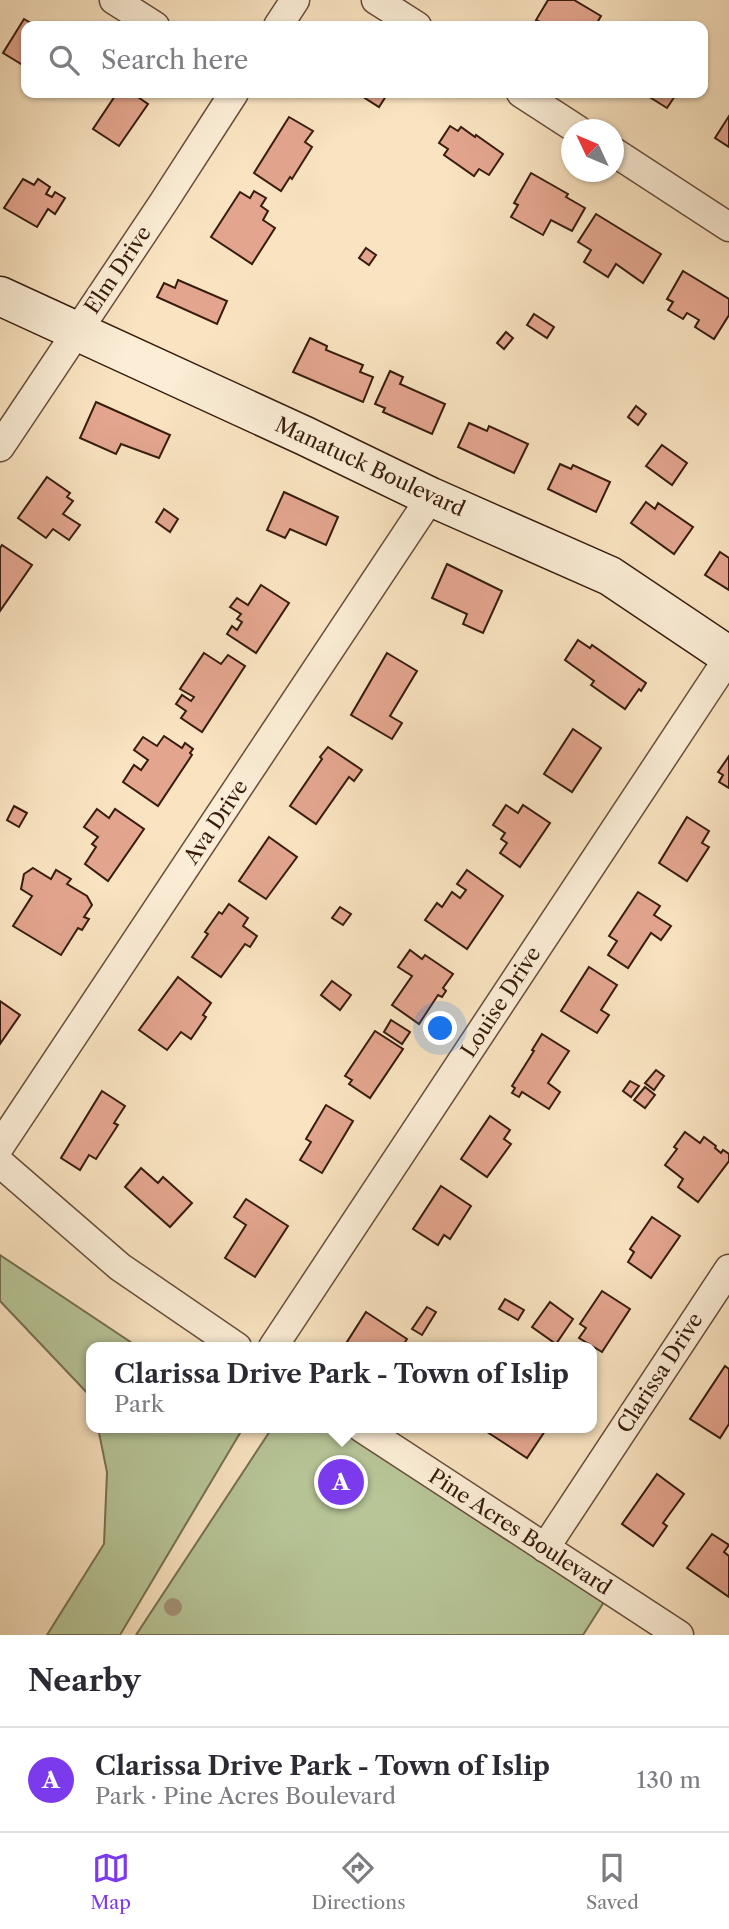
<!DOCTYPE html>
<meta charset="utf-8">
<style>
:root{--surface:#fff;--page:#f7f7f7;--text:#2b2b33;--muted:#7c7c81;--line:#e1e1e2;--accent:#7c3aed}
body{margin:0;font-family:"Libre Caslon Text",serif;background:var(--page);color:var(--text)}
.compass{position:absolute;left:561px;top:119px;width:63px;height:63px;border-radius:50%;background:var(--surface);box-shadow:0 2px 5px #0004;rotate:314deg}
.you{position:absolute;left:441px;top:1029px;width:24px;height:24px;margin:-18px;border:5px solid #fff;border-radius:50%;background:#1a73e8;box-shadow:0 0 0 10px #1a73e833}
.badge{display:grid;place-items:center;width:46px;height:46px;border-radius:50%;background:var(--accent);color:#fff;font-size:23px;font-weight:700}
.pin{position:absolute;translate:-50% -50%;border:4px solid #fff;box-shadow:0 2px 7px #0006}
.popup{position:absolute;left:86px;top:1342px;width:511px;height:91px;box-sizing:border-box;display:grid;place-content:center;border-radius:14px;background:var(--surface);filter:drop-shadow(0 2px 5px #0005);font-size:23px;white-space:nowrap;color:var(--muted)}
.popup b{font-size:26px;color:var(--text)}
.popup::after{content:'';position:absolute;left:50%;top:100%;margin-left:-14px;border:14px solid transparent;border-top-color:var(--surface)}
.list{margin:0;padding:0;list-style:none}
h2{display:flex;justify-content:space-between;align-items:center;height:91px;margin:0;padding:0 28px;font-size:30px}
h2 small{font-size:23px;font-weight:400;color:var(--muted)}
.list li{display:grid;grid-template-columns:46px 1fr auto;gap:21px;align-items:center;box-sizing:border-box;height:105px;padding:0 28px;border-top:2px solid var(--line)}
.list b{display:block;font-size:26px;white-space:nowrap}
.list p{margin:0;font-size:23px;white-space:nowrap;color:var(--muted)}
.list em{font-size:23px;font-style:normal;color:var(--muted)}
.icon{flex:none;width:38px;height:38px;fill:none;stroke:currentColor;stroke-width:2;stroke-linecap:round;stroke-linejoin:round}
.map{position:relative;flex:none;width:729px;height:1635px;overflow:hidden}
.search{position:absolute;background:var(--surface);box-shadow:0 2px 5px #0004;left:21px;right:21px;top:21px;height:77px;display:flex;align-items:center;gap:18px;box-sizing:border-box;padding:0 24px;border-radius:14px;color:var(--muted);font-size:26px}
.sheet{height:196px;background:var(--surface)}
nav{display:flex;justify-content:space-around;align-items:center;box-sizing:border-box;height:98px;border-top:2px solid var(--line);background:var(--surface);font-size:19px;color:var(--muted)}
nav a{display:grid;justify-items:center;gap:4px}
nav .on{color:var(--accent)}
.map>svg:first-child{display:block}
.green{fill:#b7c597;stroke:#777052;stroke-width:2}
.building{fill:#e3a58e;stroke:#371c0e;stroke-width:2}
.lines{fill:none;stroke-linecap:round;stroke-linejoin:round}
.street-casing{stroke:#684e3a;stroke-width:31}
.secondary-casing{stroke:#371c0e;stroke-width:41}
.street{stroke:#fbedd6;stroke-width:28}
.secondary{stroke:#fbedd6;stroke-width:38}
.tree{fill:#a39275}
.labels{text-anchor:middle;stroke-width:7;stroke-linejoin:round;paint-order:stroke}
.street-label{font-size:21px;fill:#371c0e;stroke:#fbedd6}
</style>
<div class="map">
<svg width="729" height="1635" viewBox="0 0 729 1635">
<rect width="100%" height="100%" fill="#f9e3c0"/>
<filter id="stains"><feTurbulence type="fractalNoise" baseFrequency=".00286" numOctaves="4"/><feColorMatrix values="0 0 0 0 .2 0 0 0 0 .09 0 0 0 0 .02 0 0 0 .5 -.17"/></filter>
<radialGradient id="worn" r=".72"><stop offset=".6" stop-color="#630" stop-opacity="0"/><stop offset="1" stop-color="#630" stop-opacity=".3"/></radialGradient>
<!-- green -->
<g class="green">
<polygon points="0,1255 138,1347 91,1347 91,1397 0,1301"/>
<polygon points="98,1428 243,1428 120,1635 47,1635 104,1544 107,1472"/>
<polygon points="272,1428 362,1428 611,1591 583,1635 136,1635"/>
</g>
<!-- building -->
<g class="building">
<polygon points="548,0 574,0 601,16 595,26 547,26 536,20"/>
<polygon points="24,19 36,26 26,26 26,67 3,53"/>
<polygon points="117,93 132,93 148,104 119,146 93,129"/>
<polygon points="357,93 388,93 379,107"/>
<polygon points="643,93 677,93 667,108"/>
<polygon points="729,116 729,147 715,138"/>
<polygon points="289,117 313,131 305,142 312,147 292,179 290,177 281,191 254,173"/>
<polygon points="450,126 458,131 461,127 475,137 476,135 503,154 489,175 479,169 474,176 444,155 448,149 439,143"/>
<polygon points="531,173 568,194 566,197 585,208 572,231 551,220 543,235 511,217 518,205 514,203"/>
<polygon points="23,179 34,185 38,179 50,187 46,194 52,197 55,192 65,198 55,214 48,209 37,227 4,208"/>
<polygon points="254,191 266,198 261,206 268,211 263,220 275,228 252,264 211,237 240,192 250,198"/>
<polygon points="596,214 661,254 643,283 616,264 608,277 584,262 591,250 578,242"/>
<polygon points="366,248 376,255 369,265 359,258"/>
<polygon points="683,271 729,299 729,315 714,339 695,327 699,320 687,313 683,319 668,310 673,302 667,299"/>
<polygon points="178,280 227,301 217,324 157,297 164,283 175,288"/>
<polygon points="534,314 554,327 547,338 527,325"/>
<polygon points="506,332 513,338 504,349 497,343"/>
<polygon points="310,338 327,346 326,350 363,365 360,372 373,377 363,402 293,372"/>
<polygon points="390,371 403,377 400,384 445,404 432,434 383,412 385,408 375,404"/>
<polygon points="96,402 170,435 159,458 121,444 116,454 80,438"/>
<polygon points="636,406 646,414 638,425 628,417"/>
<polygon points="469,423 487,431 489,426 528,444 514,473 458,447"/>
<polygon points="662,445 687,463 672,485 646,466"/>
<polygon points="560,464 571,469 573,465 610,482 596,512 548,489"/>
<polygon points="47,477 70,493 67,497 73,501 63,514 80,525 69,540 53,529 46,538 18,518"/>
<polygon points="284,492 338,517 326,545 290,529 285,538 267,530"/>
<polygon points="646,502 655,509 658,503 693,527 674,554 631,523"/>
<polygon points="164,509 178,519 170,532 156,522"/>
<polygon points="2,545 32,565 0,611 0,548"/>
<polygon points="720,552 729,558 729,590 705,575"/>
<polygon points="447,564 502,591 483,633 463,624 467,614 432,598"/>
<polygon points="261,585 289,603 256,653 227,634 232,626 237,630 242,622 237,619 241,614 230,607 237,598 248,605"/>
<polygon points="578,640 590,648 592,645 646,683 641,691 639,689 625,709 591,685 594,681 565,660"/>
<polygon points="204,653 221,664 228,655 245,666 202,732 181,718 186,711 176,704 182,695 191,701 194,697 180,689"/>
<polygon points="387,653 417,671 390,716 402,723 392,739 351,715"/>
<polygon points="573,729 601,748 572,792 544,774"/>
<polygon points="164,736 182,748 185,743 193,749 190,753 192,755 158,806 123,782 134,765 141,770 148,760 134,750 143,737 157,746"/>
<polygon points="328,747 362,770 354,781 349,777 316,824 290,806 322,759 320,757"/>
<polygon points="729,756 729,788 719,782 723,775 718,772"/>
<polygon points="506,805 518,813 523,805 550,823 520,867 500,853 507,843 501,839 505,833 493,825"/>
<polygon points="14,806 27,813 19,827 7,820"/>
<polygon points="97,809 109,818 115,809 144,829 108,881 85,864 96,847 92,844 98,837 84,827"/>
<polygon points="687,817 709,831 702,843 709,847 687,881 659,863"/>
<polygon points="269,837 297,857 266,899 239,881"/>
<polygon points="33,868 51,879 56,870 71,879 67,884 87,896 92,905 84,917 89,919 82,930 78,928 61,955 13,926 32,896 21,889 24,874"/>
<polygon points="467,870 503,896 467,949 425,920 437,903 442,907 452,892 460,898 466,890 457,884"/>
<polygon points="638,892 660,906 654,915 671,926 661,940 651,933 628,968 608,955 617,941 609,936"/>
<polygon points="229,904 248,918 243,926 257,936 250,947 245,944 221,977 192,957 208,934 205,932 219,912 222,914"/>
<polygon points="340,907 351,914 343,925 332,918"/>
<polygon points="410,950 422,959 425,955 453,974 443,988 446,991 442,997 438,995 419,1024 392,1005 412,976 398,967"/>
<polygon points="589,967 617,985 601,1010 609,1015 597,1033 561,1011"/>
<polygon points="178,977 211,1003 203,1015 206,1017 191,1039 181,1032 167,1050 139,1030"/>
<polygon points="332,981 351,995 340,1010 321,995"/>
<polygon points="0,1001 20,1015 0,1044"/>
<polygon points="391,1020 410,1032 402,1044 384,1032"/>
<polygon points="375,1031 403,1049 370,1098 349,1084 352,1080 345,1076"/>
<polygon points="542,1034 569,1051 548,1083 560,1092 549,1109 522,1092 519,1097 512,1093 515,1088 512,1086 534,1051 532,1050"/>
<polygon points="656,1070 664,1076 654,1090 645,1083"/>
<polygon points="630,1081 639,1086 631,1097 623,1091"/>
<polygon points="645,1087 655,1095 645,1108 634,1100"/>
<polygon points="102,1091 125,1106 114,1123 118,1125 96,1159 89,1155 80,1170 61,1158"/>
<polygon points="326,1105 353,1121 322,1173 300,1160 311,1142 306,1139"/>
<polygon points="490,1116 510,1130 504,1139 511,1144 487,1177 461,1159"/>
<polygon points="685,1132 700,1143 704,1137 716,1146 715,1148 721,1153 723,1150 729,1154 729,1161 698,1202 678,1187 683,1179 665,1165 677,1149 674,1147"/>
<polygon points="141,1168 158,1183 163,1177 192,1203 170,1227 125,1187"/>
<polygon points="441,1186 471,1206 450,1239 444,1235 438,1245 413,1229"/>
<polygon points="246,1199 288,1226 255,1277 225,1258 246,1225 234,1217"/>
<polygon points="652,1217 680,1236 651,1278 628,1262 634,1252 630,1249"/>
<polygon points="602,1291 630,1309 602,1352 579,1338 586,1328 580,1324"/>
<polygon points="505,1299 524,1310 518,1320 499,1309"/>
<polygon points="550,1302 573,1319 556,1344 532,1327"/>
<polygon points="427,1307 436,1312 422,1335 412,1329"/>
<polygon points="366,1312 407,1339 402,1347 356,1347 347,1342"/>
<polygon points="725,1366 729,1369 729,1424 720,1438 690,1419"/>
<polygon points="485,1428 547,1428 527,1458 484,1430"/>
<polygon points="657,1474 684,1494 663,1523 667,1526 653,1546 622,1524"/>
<polygon points="712,1534 729,1545 724,1552 729,1556 729,1597 687,1568"/>
</g>
<g class="lines">
<!-- street casing -->
<g class="street-casing">
<g id="street">
<polyline points="114,0 155,26"/>
<polyline points="376,0 417,26"/>
<polyline points="278,26 295,0"/>
<polyline points="521,93 578,130"/>
<polyline points="614,152 729,227"/>
<polyline points="0,447 163,203 234,93"/>
<polyline points="0,1146 431,497"/>
<polyline points="0,1163 120,1267 237,1347"/>
<polyline points="273,1347 729,657"/>
<polyline points="362,1428 679,1635"/>
<polyline points="545,1548 729,1269"/>
</g>
</g>
<!-- secondary casing -->
<g class="secondary-casing">
<polyline id="secondary" points="0,296 305,436 431,497 610,576 729,656"/>
</g>
<!-- street -->
<use href="#street" class="street"/>
<!-- secondary -->
<use href="#secondary" class="secondary"/>
</g>
<!-- trees -->
<circle class="tree" cx="173" cy="1607" r="9"/>
<g class="labels">
<!-- street labels -->
<g class="street-label">
<text transform="translate(118 270) rotate(-56)" y="7">Elm Drive</text>
<text transform="translate(370 467) rotate(25)" y="7">Manatuck Boulevard</text>
<text transform="translate(216 822) rotate(-56)" y="7">Ava Drive</text>
<text transform="translate(501 1002) rotate(-57)" y="7">Louise Drive</text>
<text transform="translate(660 1373) rotate(-57)" y="7">Clarissa Drive</text>
<text transform="translate(520 1532) rotate(33)" y="7">Pine Acres Boulevard</text>
</g>
</g>
<rect width="100%" height="100%" filter="url(#stains)"/>
<rect width="100%" height="100%" fill="url(#worn)"/>
</svg>
<svg class="compass" viewBox="-18 -18 36 36"><path d="M0-13l5 13h-10z" fill="#e53935"/><path d="M0 13l5-13h-10z" fill="#7c7c81"/></svg>
<div class="you"></div>
<div class="pin badge" style="left:341px;top:1482px">A</div>
<div class="popup"><b>Clarissa Drive Park - Town of Islip</b>Park</div>
<div class="search"><svg class="icon" aria-label="search" viewBox="0 0 24 24"><circle cx="10" cy="10" r="6"/><path d="M15 15l6 6"/></svg>Search here</div>
</div>
<section class="sheet">
<h2>Nearby<small></small></h2>
<ul class="list">
<li><span class="badge">A</span><div><b>Clarissa Drive Park - Town of Islip</b><p>Park · Pine Acres Boulevard</p></div><em>130 m</em></li>
</ul>
</section>
<nav>
<a class="on"><svg class="icon" aria-label="map" viewBox="0 0 24 24"><path d="M3 6l6-2 6 2 6-2v14l-6 2-6-2-6 2zM9 4v14M15 6v14"/></svg>Map</a>
<a><svg class="icon" aria-label="directions" viewBox="0 0 24 24"><path d="M12 3l9 9-9 9-9-9zM9 14v-3h6M13 9l2 2-2 2"/></svg>Directions</a>
<a><svg class="icon" aria-label="saved" viewBox="0 0 24 24"><path d="M7 4h10v16l-5-4-5 4z"/></svg>Saved</a>
</nav>
